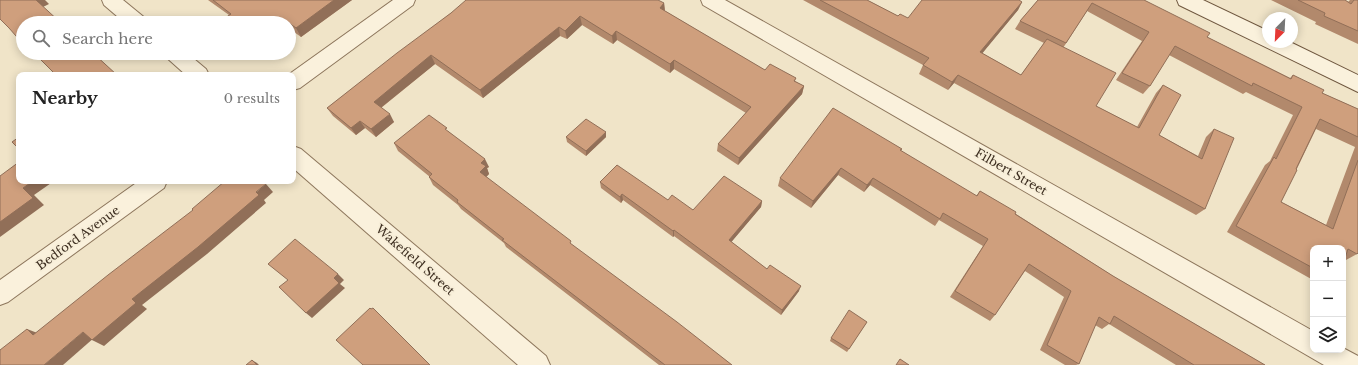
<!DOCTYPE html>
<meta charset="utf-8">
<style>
:root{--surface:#fff;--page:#f2f2f2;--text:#222;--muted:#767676;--line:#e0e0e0}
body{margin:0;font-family:"Libre Baskerville",serif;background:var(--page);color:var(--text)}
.controls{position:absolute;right:12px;bottom:12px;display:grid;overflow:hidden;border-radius:8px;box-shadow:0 2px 10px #0003}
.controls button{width:36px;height:36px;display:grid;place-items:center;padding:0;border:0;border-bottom:1px solid var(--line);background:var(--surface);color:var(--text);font:20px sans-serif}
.compass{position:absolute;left:1262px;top:12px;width:36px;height:36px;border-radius:50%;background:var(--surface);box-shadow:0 2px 10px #0003;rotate:204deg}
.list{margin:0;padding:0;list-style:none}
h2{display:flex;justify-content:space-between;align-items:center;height:52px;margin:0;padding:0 16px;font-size:17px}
h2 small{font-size:13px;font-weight:400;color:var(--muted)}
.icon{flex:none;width:22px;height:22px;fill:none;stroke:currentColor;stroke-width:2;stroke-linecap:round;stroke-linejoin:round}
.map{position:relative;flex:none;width:1358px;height:365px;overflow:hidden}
.search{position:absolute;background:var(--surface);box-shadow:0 2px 10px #0003;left:16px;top:16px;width:280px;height:44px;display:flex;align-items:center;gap:10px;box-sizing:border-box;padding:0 14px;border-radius:22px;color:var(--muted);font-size:15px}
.panel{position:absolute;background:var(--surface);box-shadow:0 2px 10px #0003;left:16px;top:72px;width:280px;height:112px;border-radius:8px}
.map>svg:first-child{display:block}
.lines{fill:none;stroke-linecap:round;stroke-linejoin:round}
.street-casing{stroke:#8d765c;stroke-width:2}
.secondary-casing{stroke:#6f573f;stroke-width:2}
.street{fill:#faf1dc;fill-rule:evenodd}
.secondary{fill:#faf1dc;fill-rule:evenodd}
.wall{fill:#b2896c;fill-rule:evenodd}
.shaded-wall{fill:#916f58}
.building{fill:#cf9f7d;stroke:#916f58}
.labels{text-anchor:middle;stroke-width:3.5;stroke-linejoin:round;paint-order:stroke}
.street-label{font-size:12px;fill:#3d2e20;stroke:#f7eed8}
</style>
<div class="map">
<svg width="1358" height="365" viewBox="0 0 1358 365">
<rect width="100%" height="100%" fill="#f0e4c8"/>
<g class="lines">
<!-- street casing -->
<g class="street-casing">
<g id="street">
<polygon points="102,0 123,0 145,18 148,23 125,23 104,5"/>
<polygon points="393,0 415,0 413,5 300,88 293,90 293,75 288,75"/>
<polygon points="701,0 725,0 1313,331 1313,350 1343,350 1343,348 1358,356 1358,365 1324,365 703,5"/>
<polygon points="164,53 187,53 206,69 209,75 186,75 167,58"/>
<polygon points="293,146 301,149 546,356 550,365 518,365 293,168"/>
<polygon points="139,181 167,181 164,188 8,302 0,305 0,280"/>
</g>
</g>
<!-- secondary casing -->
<g class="secondary-casing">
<polygon id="secondary" points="1177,0 1203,0 1268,31 1268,42 1290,42 1358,75 1358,92 1179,5"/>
</g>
<!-- street -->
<use href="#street" class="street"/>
<!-- secondary -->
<use href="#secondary" class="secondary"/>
</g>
<!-- wall -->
<g class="wall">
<polygon points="208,0 352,0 301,37 294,32 229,15"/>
<path d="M803 0H867L898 16 908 18 1022 2 1018 10 982 53 1021 75 1044 43 1015 29 1020 21 1038 0H1144L1207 37 1290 78 1293 75 1322 93 1358 109V253L1357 254 1346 260 1313 248V280L1227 232 1265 165 1270 161 1293 115 1246 92 1243 94 1169 55 1150 86 1143 94 1116 80 1142 41 1087 11 1063 48 1096 106 1137 127 1156 93 1163 85 1159 135 1198 156 1206 137 1214 129 1205 209 1196 215 954 83 948 90 919 74 923 65ZM1316 129 1355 147 1326 225 1281 202Z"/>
<polygon points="1271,0 1345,0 1348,2 1350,0 1358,0 1358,44 1315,24 1316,22"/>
<polygon points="664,3 665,11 765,70 796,78 795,81 804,86 802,94 738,165 717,151 718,144 746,113 674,69 670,73 617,40 613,44 582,25 567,39 560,36 483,98 435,64 381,108 394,122 376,137 365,128 356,135 333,116 327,108 451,13"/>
<polygon points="448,131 489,167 487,168 489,174 486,177 572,245 732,365 659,365 506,247 504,243 461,209 458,205 433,185 429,177 430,177 398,151 394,143"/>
<polygon points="566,137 606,137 586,156 567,142"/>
<polygon points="902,149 901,151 976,196 980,191 1113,276 1265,365 1176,365 1109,324 1102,329 1095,325 1079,364 1076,365 1065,365 1040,350 1064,297 1025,271 995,315 990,321 950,297 983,246 939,220 935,226 870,185 864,192 838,175 811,208 778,186 780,178"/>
<polygon points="600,182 668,200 693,210 762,201 761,207 731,242 767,269 799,291 781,315 674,236 673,237 623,200 621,203 601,188"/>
<polygon points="867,322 847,352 830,341 831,338"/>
</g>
<!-- shaded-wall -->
<g class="shaded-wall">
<polygon points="36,0 45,0 49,4 43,7"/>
<polygon points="334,0 352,0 301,37 296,28"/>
<polygon points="1022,2 1018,10 976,61 980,52"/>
<polygon points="664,3 665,12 660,8"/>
<polygon points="580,16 582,25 567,39 565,31"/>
<polygon points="289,24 294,32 289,36"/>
<polygon points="559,27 560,36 483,98 480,90"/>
<polygon points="616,31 617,40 613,44 612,36"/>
<polygon points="431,55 435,64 378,110 374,102"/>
<polygon points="674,60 674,69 670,73 670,64"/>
<polygon points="958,75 954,83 948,90 952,82"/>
<polygon points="804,86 802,94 738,165 739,158"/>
<polygon points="390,114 394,122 376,137 371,129"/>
<polygon points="360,121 365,128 356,135 351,128"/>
<polygon points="606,132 606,137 586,156 586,151"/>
<polygon points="485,159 489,167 487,168 489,174 483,180 480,172 481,163"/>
<polygon points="841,168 838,175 811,208 813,201"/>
<polygon points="873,178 870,185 864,192 867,185"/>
<polygon points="33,181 54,181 34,195 44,205 0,237 0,222 23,188"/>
<polygon points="266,184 273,192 264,200 266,203 207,254 142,305 147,309 104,346 92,340 132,299"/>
<polygon points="622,194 623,200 621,203 620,197"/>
<polygon points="762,201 761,207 728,246 729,240"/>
<polygon points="674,230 674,236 673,237 673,231"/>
<polygon points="338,274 344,280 340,284 345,288 312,318 306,313 334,278"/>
<polygon points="801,286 799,291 781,315 782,310"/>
<polygon points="27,329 40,334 33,335"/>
<polygon points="83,332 95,337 63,365 44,365"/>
<polygon points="252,360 257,363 259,365 257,365"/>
</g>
<!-- building -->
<g class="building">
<polygon points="0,0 36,0 61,23 23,23 23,44 9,28 0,19"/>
<polygon points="213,0 334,0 296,28 289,23 220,23 219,22 231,14"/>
<polygon points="466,0 658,0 664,3 660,8 765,70 770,64 796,78 794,81 804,86 739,158 718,144 751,107 674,60 670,64 616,31 612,36 580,16 565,31 559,27 480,90 431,55 374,102 390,114 371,129 360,121 351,128 327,108 397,53 451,13"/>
<polygon points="820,0 867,0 898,16 900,14 908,18 922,0 1019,0 1022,2 980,52 1021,75 1047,39 1116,73 1096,106 1139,128 1163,85 1181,95 1159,135 1202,159 1214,129 1234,138 1205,209 958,75 952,82 923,65 929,58"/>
<polygon points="1038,0 1144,0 1210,33 1207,37 1291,79 1293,75 1324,90 1322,93 1358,109 1358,137 1320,119 1296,169 1297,170 1281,202 1333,229 1358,160 1358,253 1357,254 1348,249 1343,264 1343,248 1313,248 1313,268 1236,226 1274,157 1276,159 1302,107 1253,83 1252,86 1175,46 1150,86 1122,73 1149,32 1092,3 1066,43 1020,21"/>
<polygon points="1298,0 1345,0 1351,4 1354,0 1358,0 1358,31 1324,16 1325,13"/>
<polygon points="34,53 93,53 117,75 56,75"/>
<polygon points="833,108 902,149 900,150 977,196 980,191 1016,212 1015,214 1113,276 1265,365 1194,365 1114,316 1110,324 1099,317 1079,364 1047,345 1071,291 1029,264 995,315 955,291 988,239 943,213 940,219 873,178 867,185 841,168 813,201 780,178"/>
<polygon points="429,115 447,128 445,129 485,159 481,163 486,166 480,172 571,241 570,243 677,322 732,365 665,365 502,240 504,239 457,202 458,200 429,177 432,174 394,143"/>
<polygon points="586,119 606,132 586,151 566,137"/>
<polygon points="19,137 19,149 12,142"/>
<polygon points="19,162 19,181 33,181 23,188 33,198 0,222 0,176"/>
<polygon points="617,165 668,200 672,195 693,210 724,176 762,201 729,240 767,269 770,265 801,286 782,310 674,230 673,231 622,194 620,197 600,182"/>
<polygon points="225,181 263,181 266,184 256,192 259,195 198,247 132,299 136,303 92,340 83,332 44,365 0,365 0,350 27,329 33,335 108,275 193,210 192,209"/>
<polygon points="295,239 338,274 334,278 339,283 306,313 279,287 288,280 268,264"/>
<polygon points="370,308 371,309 373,308 430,365 363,365 336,340"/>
<polygon points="849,310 867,322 849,349 831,338"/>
<polygon points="900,359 909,365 896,365"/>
<polygon points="252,360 257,365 246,365"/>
</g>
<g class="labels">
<!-- street labels -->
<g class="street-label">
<text transform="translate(1011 172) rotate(30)" y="4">Filbert Street</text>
<text transform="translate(78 238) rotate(-36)" y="4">Bedford Avenue</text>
<text transform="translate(415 260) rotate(41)" y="4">Wakefield Street</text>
</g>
</g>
</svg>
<div class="controls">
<button>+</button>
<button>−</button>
<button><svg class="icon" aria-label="layers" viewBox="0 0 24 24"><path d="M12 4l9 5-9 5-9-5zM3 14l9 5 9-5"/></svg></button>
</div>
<svg class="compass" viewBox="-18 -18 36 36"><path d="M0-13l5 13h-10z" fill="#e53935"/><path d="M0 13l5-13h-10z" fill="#767676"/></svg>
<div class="search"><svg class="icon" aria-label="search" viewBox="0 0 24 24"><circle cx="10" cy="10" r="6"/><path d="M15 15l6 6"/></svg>Search here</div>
<section class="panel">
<h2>Nearby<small>0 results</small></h2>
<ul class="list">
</ul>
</section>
</div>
